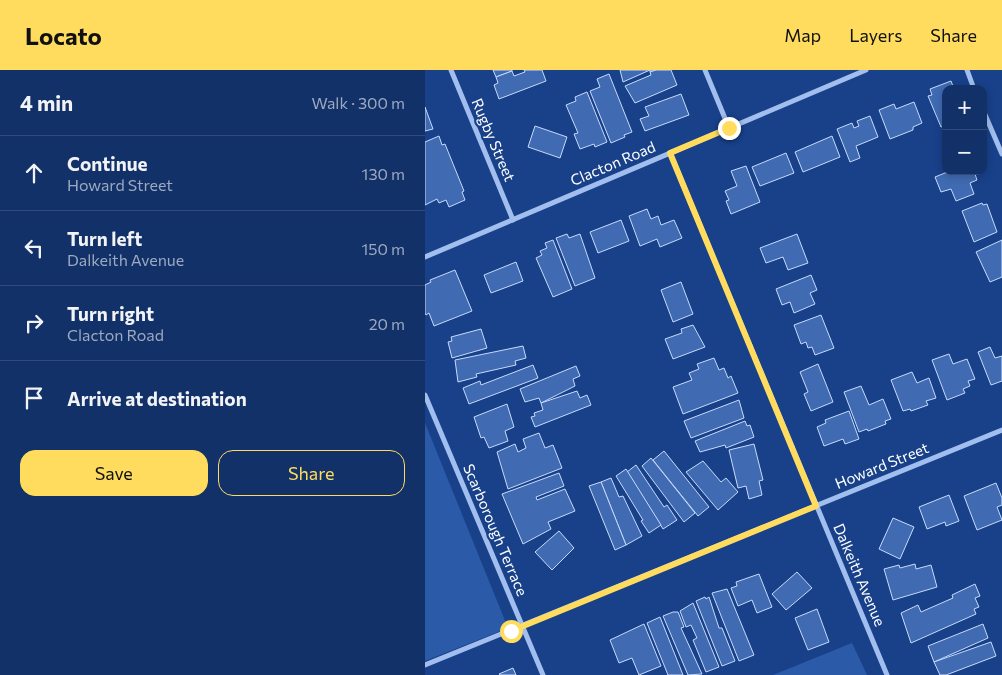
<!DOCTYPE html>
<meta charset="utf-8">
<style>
:root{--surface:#123168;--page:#1b396e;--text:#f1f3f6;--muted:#9ca9c0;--line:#314c7c;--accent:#ffdc5e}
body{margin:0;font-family:Commissioner,sans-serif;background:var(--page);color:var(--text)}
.controls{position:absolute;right:15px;top:15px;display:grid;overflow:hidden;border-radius:10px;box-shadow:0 2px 8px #0003}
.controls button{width:45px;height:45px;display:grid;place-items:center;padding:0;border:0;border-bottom:1px solid var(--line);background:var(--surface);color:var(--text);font:25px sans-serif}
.stop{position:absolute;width:15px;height:15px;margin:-11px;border:4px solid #ffdc5e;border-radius:50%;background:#fff}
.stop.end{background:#ffdc5e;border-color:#fff;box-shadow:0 1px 5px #0008}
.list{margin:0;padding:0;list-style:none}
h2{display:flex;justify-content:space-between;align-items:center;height:65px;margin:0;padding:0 20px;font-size:21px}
h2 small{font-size:16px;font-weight:400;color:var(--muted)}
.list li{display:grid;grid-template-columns:32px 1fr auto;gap:15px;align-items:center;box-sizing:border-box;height:75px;padding:0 20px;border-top:1px solid var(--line)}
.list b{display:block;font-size:19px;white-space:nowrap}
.list p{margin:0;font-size:16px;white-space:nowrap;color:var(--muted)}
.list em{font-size:16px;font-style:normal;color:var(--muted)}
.actions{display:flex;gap:10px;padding:15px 20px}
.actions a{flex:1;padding:11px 0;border:1px solid var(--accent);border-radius:15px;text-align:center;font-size:18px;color:var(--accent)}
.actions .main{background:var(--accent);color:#111}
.icon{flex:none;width:28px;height:28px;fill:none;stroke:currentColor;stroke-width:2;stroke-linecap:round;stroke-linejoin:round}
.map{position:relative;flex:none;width:577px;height:605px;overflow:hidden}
header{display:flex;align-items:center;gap:30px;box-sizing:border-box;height:70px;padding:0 25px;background:var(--accent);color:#111}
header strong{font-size:24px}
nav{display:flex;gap:28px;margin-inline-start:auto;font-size:18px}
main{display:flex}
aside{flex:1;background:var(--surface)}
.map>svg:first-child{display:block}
.green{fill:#2b5aa8}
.building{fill:#406bb2;stroke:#c7dafa}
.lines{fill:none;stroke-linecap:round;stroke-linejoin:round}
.street{stroke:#a1beee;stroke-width:5}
.route{stroke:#ffdc5e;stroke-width:6}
.labels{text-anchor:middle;stroke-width:4.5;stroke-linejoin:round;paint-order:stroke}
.street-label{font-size:15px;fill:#fff;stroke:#18418a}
</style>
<header>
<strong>Locato</strong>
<nav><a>Map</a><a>Layers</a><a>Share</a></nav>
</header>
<main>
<aside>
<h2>4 min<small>Walk · 300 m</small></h2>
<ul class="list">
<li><svg class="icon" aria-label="ahead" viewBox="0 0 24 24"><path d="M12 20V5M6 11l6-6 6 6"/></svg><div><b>Continue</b><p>Howard Street</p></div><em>130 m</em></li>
<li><svg class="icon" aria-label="left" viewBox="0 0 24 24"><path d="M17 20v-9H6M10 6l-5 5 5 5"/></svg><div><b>Turn left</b><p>Dalkeith Avenue</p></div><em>150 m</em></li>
<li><svg class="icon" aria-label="right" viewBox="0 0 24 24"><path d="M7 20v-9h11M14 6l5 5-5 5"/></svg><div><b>Turn right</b><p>Clacton Road</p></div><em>20 m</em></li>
<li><svg class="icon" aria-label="arrive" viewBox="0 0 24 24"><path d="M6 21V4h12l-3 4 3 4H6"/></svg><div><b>Arrive at destination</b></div></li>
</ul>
<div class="actions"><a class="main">Save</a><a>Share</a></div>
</aside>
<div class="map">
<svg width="577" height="605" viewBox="0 0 577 605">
<rect width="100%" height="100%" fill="#18418a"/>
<!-- green -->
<g class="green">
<polygon points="0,353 83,558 0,591"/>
<polygon points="427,573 442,605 348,605"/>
</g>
<!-- building -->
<g class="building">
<polygon points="68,0 87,0 87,1 71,7"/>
<polygon points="99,0 117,0 121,11 74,29 69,15 73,13 71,7 87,1 89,6 100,2"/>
<polygon points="195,0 231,0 225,2 225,0 198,12"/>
<polygon points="231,0 246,0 252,15 210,33 200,16 226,5 225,2"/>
<polygon points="184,4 207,62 199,65 200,67 186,73 165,21 175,17 172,9"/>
<polygon points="526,11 529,19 521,19 521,55 516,57 503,26 507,25 505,19"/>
<polygon points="162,22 182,72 170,77 169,74 155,79 149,64 153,63 141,35 151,31 150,27"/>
<polygon points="256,24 264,45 220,61 215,49 224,46 220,37"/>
<polygon points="489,32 497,53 488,57 488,60 465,69 454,40 469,34 471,39"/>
<polygon points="0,37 8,59 0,61"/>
<polygon points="445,46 453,67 431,76 435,88 425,92 412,59 427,53 429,58 434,56 432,51"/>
<polygon points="110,56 142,67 135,88 103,77"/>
<polygon points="14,66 17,75 20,74 39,121 37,122 40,130 24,137 21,130 14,133 12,129 0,135 0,72"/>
<polygon points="407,66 415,87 378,102 370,82"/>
<polygon points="361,83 369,103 335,116 327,97"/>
<polygon points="321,96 335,132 306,144 301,131 304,130 300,121 312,116 306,101"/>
<polygon points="525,101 549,101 552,110 545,113 549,124 531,131 526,119 516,122 510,107"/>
<polygon points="557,133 558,135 562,134 572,162 549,172 537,141"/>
<polygon points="222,139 226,149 233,146 236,155 249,150 257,168 235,177 232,169 215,176 204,146"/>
<polygon points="196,150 204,171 173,183 165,162"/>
<polygon points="142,164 144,168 155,164 170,208 150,216 131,168"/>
<polygon points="372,164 383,193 363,200 358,187 341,193 335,178"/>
<polygon points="128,170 147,219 128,227 111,188 117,185 115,181 122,178 120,173"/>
<polygon points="577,170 577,207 565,212 551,182"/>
<polygon points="91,192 98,211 66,223 59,205"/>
<polygon points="30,200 47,241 9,256 4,243 1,245 0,243 0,215 6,212 5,210"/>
<polygon points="386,205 392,220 385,223 390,234 369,243 365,232 357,235 351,219"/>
<polygon points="256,212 268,244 248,252 236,220"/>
<polygon points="396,245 409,278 390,285 387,277 383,278 381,272 376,274 369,255"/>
<polygon points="268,255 280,277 248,289 240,269 257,263 256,259"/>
<polygon points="56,259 62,278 27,288 23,272 27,271 26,267"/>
<polygon points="98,276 101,288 90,291 91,295 51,304 52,307 33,312 30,290"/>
<polygon points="565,277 570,288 577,286 577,311 566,315 553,282"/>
<polygon points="524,284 528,294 542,289 550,309 543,311 545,316 538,319 540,323 522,330 507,290"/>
<polygon points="289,288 294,300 299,298 303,308 306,306 313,323 258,344 248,317 267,310 264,303 274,299 272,294"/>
<polygon points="393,294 408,332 386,341 379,324 383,322 375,302"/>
<polygon points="108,295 113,308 44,334 38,318 55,311 56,315"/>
<polygon points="151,296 155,306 148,309 150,316 116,333 114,328 100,332 95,319"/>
<polygon points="487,302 492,313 504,308 511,328 501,331 503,335 486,341 485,339 478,341 466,310"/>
<polygon points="436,316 444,335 458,329 466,349 460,351 461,354 443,361 442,359 434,362 419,322"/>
<polygon points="152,321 155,328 162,325 166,335 110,357 106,347 110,346 109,343 118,340 116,333"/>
<polygon points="314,330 319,348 266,368 259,351"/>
<polygon points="82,334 89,357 80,361 83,371 64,378 59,367 56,368 49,347"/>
<polygon points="424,341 434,369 420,374 418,369 399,376 392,357 401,353 400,350"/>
<polygon points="320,351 322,356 325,355 329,367 301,378 300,375 275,382 270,371"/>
<polygon points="114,363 120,378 128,375 137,398 83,419 72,382 90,374 93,382 101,378 98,369"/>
<polygon points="329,374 338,410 334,411 337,425 324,429 321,416 313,418 304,380"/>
<polygon points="239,381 284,437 273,446 228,390"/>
<polygon points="226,388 270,443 259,452 217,396"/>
<polygon points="278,391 296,412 301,408 313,422 293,440 261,402"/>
<polygon points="211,395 239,437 242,435 252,450 238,459 202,402"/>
<polygon points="201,399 236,455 224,463 216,451 218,450 191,406"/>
<polygon points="134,403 139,416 111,427 112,430 140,419 150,441 123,452 126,459 98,474 77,424"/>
<polygon points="186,408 194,427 198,426 217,466 201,475 176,412"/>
<polygon points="176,412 201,475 190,480 164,416"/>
<polygon points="571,413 577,428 577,435 572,437 577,450 552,460 539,426"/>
<polygon points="524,425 534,451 521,456 520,452 502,459 494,437"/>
<polygon points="468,448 489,457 475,489 454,479"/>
<polygon points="134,461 149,478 127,500 110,482"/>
<polygon points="490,494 491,499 506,495 512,517 468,530 459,499 474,495 475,498"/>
<polygon points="372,502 387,518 361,540 347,524"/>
<polygon points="334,504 347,537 332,543 327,530 313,536 306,518 312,516 311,512"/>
<polygon points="550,514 555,526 550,528 554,537 549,539 551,544 486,573 476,543 493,535 496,542 528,528 527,525"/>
<polygon points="302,519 329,585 314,591 287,523"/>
<polygon points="280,527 281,529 284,527 294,558 297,558 310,591 297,596 271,531"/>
<polygon points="268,533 294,597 281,602 268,570 272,568 266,555 261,557 255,541"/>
<polygon points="392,539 404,572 383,580 370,548"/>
<polygon points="248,542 253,542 259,557 256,558 277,604 263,605 238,546"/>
<polygon points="235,547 258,605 243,605 222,553"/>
<polygon points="219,554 236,596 214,605 207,588 194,593 185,570"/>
<polygon points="558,554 563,568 509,592 503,576"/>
<polygon points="566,572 571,586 521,605 515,605 509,592"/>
<polygon points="88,598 91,605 75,605 74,604"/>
</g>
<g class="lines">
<!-- street -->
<g class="street">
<polyline points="26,0 88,150"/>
<polyline points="280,0 304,58"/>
<polyline points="542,0 549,19"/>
<polyline points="558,40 577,84"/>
<polyline points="245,83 462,605"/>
<polyline points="0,187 441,0"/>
<polyline points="0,325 118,605"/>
<polyline points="0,595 577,360"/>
</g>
</g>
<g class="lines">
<!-- route -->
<polyline class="route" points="86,561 391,436 245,83 304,58"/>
</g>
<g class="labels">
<!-- street labels -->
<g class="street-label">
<text transform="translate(68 70) rotate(67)" y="5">Rugby Street</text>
<text transform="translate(188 94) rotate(-23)" y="5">Clacton Road</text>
<text transform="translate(457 396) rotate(-22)" y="5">Howard Street</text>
<text transform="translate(70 460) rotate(67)" y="5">Scarborough Terrace</text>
<text transform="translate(434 505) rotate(67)" y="5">Dalkeith Avenue</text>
</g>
</g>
</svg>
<div class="controls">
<button>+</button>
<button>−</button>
</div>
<div class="stop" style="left:86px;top:561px"></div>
<div class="stop end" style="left:304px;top:58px"></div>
</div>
</main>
